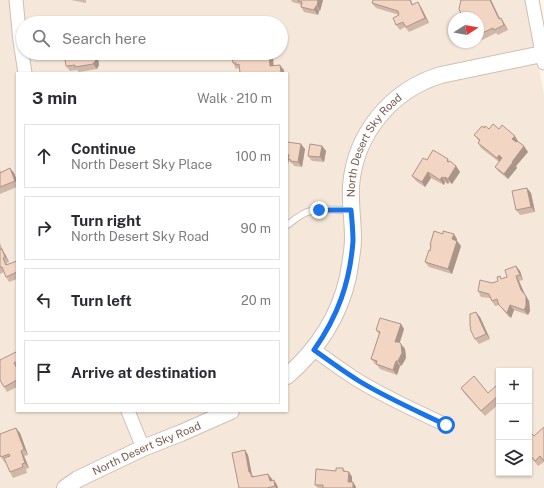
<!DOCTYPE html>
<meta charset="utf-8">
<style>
:root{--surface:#fff;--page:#f7f7f7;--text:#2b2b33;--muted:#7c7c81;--line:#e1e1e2}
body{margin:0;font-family:"Public Sans",sans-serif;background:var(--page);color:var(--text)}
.controls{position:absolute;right:12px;bottom:12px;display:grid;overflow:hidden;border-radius:0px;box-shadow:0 1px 3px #0004}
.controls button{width:36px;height:36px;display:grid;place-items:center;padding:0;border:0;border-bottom:1px solid var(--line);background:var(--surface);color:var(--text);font:20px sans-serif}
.compass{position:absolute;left:448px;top:12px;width:36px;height:36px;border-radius:50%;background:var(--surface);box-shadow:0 1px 3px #0004;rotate:79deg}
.stop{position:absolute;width:12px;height:12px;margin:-9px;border:3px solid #1a73e8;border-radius:50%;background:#fff}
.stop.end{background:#1a73e8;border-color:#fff;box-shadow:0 1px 4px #0008}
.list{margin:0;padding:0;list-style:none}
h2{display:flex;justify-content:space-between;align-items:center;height:52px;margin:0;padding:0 16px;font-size:17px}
h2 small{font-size:13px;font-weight:400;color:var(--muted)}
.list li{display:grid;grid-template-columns:26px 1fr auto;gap:12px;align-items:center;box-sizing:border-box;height:64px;margin:0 8px 8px;padding:0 8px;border:1px solid var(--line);border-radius:0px}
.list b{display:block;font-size:15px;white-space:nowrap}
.list p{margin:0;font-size:13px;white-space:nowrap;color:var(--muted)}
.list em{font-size:13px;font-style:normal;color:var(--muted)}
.icon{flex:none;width:22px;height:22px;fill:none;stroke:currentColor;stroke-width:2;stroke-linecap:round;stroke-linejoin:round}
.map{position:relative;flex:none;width:544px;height:488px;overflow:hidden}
.search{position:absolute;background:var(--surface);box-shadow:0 1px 3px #0004;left:16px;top:16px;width:272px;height:44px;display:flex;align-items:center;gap:10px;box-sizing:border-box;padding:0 14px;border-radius:22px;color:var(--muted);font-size:15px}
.panel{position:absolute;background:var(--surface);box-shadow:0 1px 3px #0004;left:16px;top:72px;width:272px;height:340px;border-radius:0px}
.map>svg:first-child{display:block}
.residential{fill:#f5e8da;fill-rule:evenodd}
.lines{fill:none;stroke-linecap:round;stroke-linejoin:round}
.service-casing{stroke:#d1beb0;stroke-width:8}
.minor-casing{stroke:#d1beb0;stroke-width:15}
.tertiary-casing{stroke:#d1beb0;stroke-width:18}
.service{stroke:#fff;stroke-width:6}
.minor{stroke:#fff;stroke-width:13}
.tertiary{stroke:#fff;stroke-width:16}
.wall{fill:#d1b7a8}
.shaded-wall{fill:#aa9588}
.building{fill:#f3d5c3;stroke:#aa9588}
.route{stroke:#1a73e8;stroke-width:5}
.labels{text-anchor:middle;stroke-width:3;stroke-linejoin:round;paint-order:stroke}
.street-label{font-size:11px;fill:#7a5c4d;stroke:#fffaf3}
</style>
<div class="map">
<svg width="544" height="488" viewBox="0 0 544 488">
<rect width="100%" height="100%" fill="#fdf6ec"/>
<!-- residential -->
<path class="residential" d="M0 0H525L544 94V488H0ZM454 18H478V42H454ZM23 23H281V53H23ZM17 73H287V411H17ZM499 371H529V473H499Z"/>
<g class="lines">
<!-- service casing -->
<g class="service-casing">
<path id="service" d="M287 225C292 222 297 217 303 214 316 207 337 210 351 210"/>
</g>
<!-- minor casing -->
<g class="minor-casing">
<g id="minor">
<polyline points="16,0 20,41 25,73"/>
<polyline points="532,0 544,63"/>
<path d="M313 349C328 360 343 371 359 381 387 398 416 411 446 425"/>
<polyline points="128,411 143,448"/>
</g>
</g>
<!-- tertiary casing -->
<g class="tertiary-casing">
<g id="tertiary">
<path id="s1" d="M287 376C317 350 339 317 348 277 350 264 353 251 353 238 353 221 350 203 351 186 355 134 391 90 441 75L542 54"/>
<path id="s2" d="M65 488 78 479 143 448 181 433 231 411"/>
</g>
</g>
<!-- service -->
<use href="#service" class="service"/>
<!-- minor -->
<use href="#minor" class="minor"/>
<!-- tertiary -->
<use href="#tertiary" class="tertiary"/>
</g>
<!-- wall -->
<g class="wall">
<polygon points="71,0 86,0 86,3"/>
<polygon points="291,0 323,0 320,11 319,11 318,15 304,12 301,7 301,6 299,3 299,4 292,2"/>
<polygon points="373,0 411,0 413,5 421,7 429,23 409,32 405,27 400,30 396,25 399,15 376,8 372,3"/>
<polygon points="461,0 491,0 500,18 501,18 504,23 508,30 498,35 496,33 480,41 478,38 478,18 464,18 462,16"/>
<polygon points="64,53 97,53 99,65 97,69 79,72 77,70 70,71 66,66"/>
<polygon points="232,53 249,53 273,57 273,66 284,70 240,70 239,68 236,69 233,63"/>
<polygon points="484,128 489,129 499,129 518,141 528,152 516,166 517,168 508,179 499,172 495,167 499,162 481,148 478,143 479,141 474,135"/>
<polygon points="287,142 305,149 302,167 294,166 293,164 292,164 289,160 288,164 287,164"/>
<polygon points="322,146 326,151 324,162 312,161 308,156"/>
<polygon points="448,159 449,161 456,166 460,172 452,184 449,182 448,184 445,182 444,185 431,178 425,187 416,181 412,176 427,160"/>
<polygon points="10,168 14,173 17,181 17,187 0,194 0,170 1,172"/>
<polygon points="527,188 531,193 535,212 520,215 516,210"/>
<polygon points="457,239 457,241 461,246 452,274 429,267 425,262 431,247 430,245"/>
<polygon points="0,243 3,250 2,250 5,254 9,262 7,263 7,265 17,261 17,279 9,282 6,277 4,272 0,274"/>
<polygon points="516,266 520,271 523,280 519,281 525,294 529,301 530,311 528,315 514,310 511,318 508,316 503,310 499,305 495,306 490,298 481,297 478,291 492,283 498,281 500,276 502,279 507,277"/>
<polygon points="480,317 490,339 479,344 475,339 471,328"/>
<polygon points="401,324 404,329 400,343 405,349 406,358 403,364 401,366 400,366 397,375 380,369 377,365 375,364 371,359 379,334 376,330"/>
<polygon points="17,353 17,387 7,392 4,387"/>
<polygon points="461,388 488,393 499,390 499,404 485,416 464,393"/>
<polygon points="544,427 544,462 538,466 529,455 529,437 534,436"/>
<polygon points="20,433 28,455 24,456 29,468 26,469 27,473 13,478 10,472 6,462 5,463 1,457"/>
<polygon points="245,450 248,455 252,475 254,477 268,474 272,479 272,480 274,480 277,485 278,488 239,488"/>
<polygon points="343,468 346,472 349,472 352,477 352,482 356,487 356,488 318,488 315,485"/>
</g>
<!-- shaded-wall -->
<g class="shaded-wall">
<polygon points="318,0 323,0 320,11 317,6"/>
<polygon points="490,0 491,0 502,24 499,19"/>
<polygon points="418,2 421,7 429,23 425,18"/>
<polygon points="316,6 319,11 318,15 314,10"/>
<polygon points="501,18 504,23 508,30 504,25"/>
<polygon points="94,53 97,53 99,65 97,69 93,64"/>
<polygon points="269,53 270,53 273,57 274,71 270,66"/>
<polygon points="280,65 284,70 284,73 281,73"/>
<polygon points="515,136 518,141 516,144 512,139"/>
<polygon points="301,144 305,149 302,167 298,162"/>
<polygon points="322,146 326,151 324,162 320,157"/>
<polygon points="524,146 528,152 516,166 517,168 508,179 504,174 512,162"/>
<polygon points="499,155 503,161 501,163 497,158"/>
<polygon points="287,156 289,159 288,164 287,163"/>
<polygon points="456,166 460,172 452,184 448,179"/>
<polygon points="10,168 14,173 17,181 17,183 15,181"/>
<polygon points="428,172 431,178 425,187 422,182"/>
<polygon points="442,177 445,182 444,185 440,180"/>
<polygon points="445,177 449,182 448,184 444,178"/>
<polygon points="527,188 531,193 535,212 531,207"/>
<polygon points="454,234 457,239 456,244 452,239"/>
<polygon points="457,241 461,246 452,274 448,269"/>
<polygon points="2,249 5,254 9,262 5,257"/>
<polygon points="516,266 520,271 523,280 520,275"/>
<polygon points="516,276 519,281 525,295 521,290"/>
<polygon points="526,296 529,301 530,311 528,315 524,310"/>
<polygon points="510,305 514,310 511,318 507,313"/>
<polygon points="476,312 480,317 490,339 486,334"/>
<polygon points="401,324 404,329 398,347 395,342"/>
<polygon points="401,344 405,349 406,358 401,366 398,361"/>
<polygon points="396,361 400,366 397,375 393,370"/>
<polygon points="16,428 20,433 28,455 24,449"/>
<polygon points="245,450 248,455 252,475 254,477 252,477 249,472"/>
<polygon points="21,451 24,456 29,468 25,463"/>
<polygon points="349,472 352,477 352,487 348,482"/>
<polygon points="268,474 272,479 273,486 270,481"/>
<polygon points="274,480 277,485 278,488 276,488 275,486"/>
<polygon points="353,482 356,487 356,488 353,488"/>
</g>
<!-- building -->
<g class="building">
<polygon points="298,0 318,0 317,6 316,6 314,10 301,7 302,2 298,1"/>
<polygon points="373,0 410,0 412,5 418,2 425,18 406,27 403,22 396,25 393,18 399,15 398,11 372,3"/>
<polygon points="461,0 490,0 499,19 501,18 504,25 494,30 493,28 478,35 478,18 468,18 466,14 462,16 459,9"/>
<polygon points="64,53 94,53 96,60 93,64 75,67 75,65 66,66"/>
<polygon points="232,53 247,53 247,54 269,53 270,66 280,65 281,73 240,73 239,64 236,65 236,63 233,63"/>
<polygon points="493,124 499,129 502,125 515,136 512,139 516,142 517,141 524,146 512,162 513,162 504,174 495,167 502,158 499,155 497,158 478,143 480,140 474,135 482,126 484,128 485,126 489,129"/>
<polygon points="287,142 301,144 298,162 290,161 291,160 288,159 289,155 287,154"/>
<polygon points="310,144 322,146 320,157 308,156"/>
<polygon points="433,150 448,159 447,161 448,162 450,161 456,166 448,179 445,177 444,178 442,177 440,180 428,172 422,182 412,176 423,158 427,160"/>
<polygon points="10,168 15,181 0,187 0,173"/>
<polygon points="527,188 531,207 516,210 512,191"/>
<polygon points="434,231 443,234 443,231 454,234 452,239 457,241 448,269 425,262 429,250 430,251 431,245 430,245"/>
<polygon points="0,249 2,249 5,257 3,258 6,265 17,261 17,272 6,277 2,267 0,267"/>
<polygon points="516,266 520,275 516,276 521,290 526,296 526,306 524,310 510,305 507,313 499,305 497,299 492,301 489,294 478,291 480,280 492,283 498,281 497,277 500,276 501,279 507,277 505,270"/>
<polygon points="476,312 486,334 475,339 470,329 471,328 470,326 470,314"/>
<polygon points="380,318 401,324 395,342 399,342 401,344 402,353 398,361 396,361 393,370 376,364 377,361 371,359 380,332 376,330"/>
<polygon points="16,352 17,354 17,361 14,363 17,368 17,380 4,387 0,380 0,360"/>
<polygon points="474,376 488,393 496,386 499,390 499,395 481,411 461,388"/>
<polygon points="544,427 544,461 540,456 535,461 529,454 529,437 532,434 534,436"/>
<polygon points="16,428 24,449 21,451 25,463 22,464 23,467 10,472 4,458 10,456 9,454 1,457 0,455 0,434"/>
<polygon points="245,450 249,472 250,472 252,477 268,474 270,481 274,480 275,486 267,488 239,488 232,453"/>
<polygon points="336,468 343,468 343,471 349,472 348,482 353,482 353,488 323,488 323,485 315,485 316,469 336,471"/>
</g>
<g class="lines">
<!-- route -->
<path class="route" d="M319 210H351C352 220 353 230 353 241 350 282 338 316 314 350 328 360 343 371 359 381 387 398 417 411 446 425"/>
</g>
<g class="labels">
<!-- street labels -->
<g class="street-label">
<text dy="4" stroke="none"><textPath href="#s1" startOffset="257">North Desert Sky Road</textPath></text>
<text dy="4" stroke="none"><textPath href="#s2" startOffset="91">North Desert Sky Road</textPath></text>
</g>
</g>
</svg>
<div class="controls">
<button>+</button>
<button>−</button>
<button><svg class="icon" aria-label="layers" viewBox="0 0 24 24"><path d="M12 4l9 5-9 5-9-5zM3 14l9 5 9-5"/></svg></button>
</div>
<svg class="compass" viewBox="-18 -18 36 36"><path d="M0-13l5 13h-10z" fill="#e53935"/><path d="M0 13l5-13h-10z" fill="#7c7c81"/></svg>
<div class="stop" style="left:446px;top:425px"></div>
<div class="stop end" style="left:319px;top:210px"></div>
<div class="search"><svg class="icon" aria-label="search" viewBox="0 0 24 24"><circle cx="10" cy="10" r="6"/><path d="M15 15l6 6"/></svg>Search here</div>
<section class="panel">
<h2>3 min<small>Walk · 210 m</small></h2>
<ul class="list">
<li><svg class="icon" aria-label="ahead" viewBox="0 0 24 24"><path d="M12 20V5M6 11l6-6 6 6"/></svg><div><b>Continue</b><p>North Desert Sky Place</p></div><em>100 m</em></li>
<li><svg class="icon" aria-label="right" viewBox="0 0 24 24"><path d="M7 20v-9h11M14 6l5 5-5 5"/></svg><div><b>Turn right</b><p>North Desert Sky Road</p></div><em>90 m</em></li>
<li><svg class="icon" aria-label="left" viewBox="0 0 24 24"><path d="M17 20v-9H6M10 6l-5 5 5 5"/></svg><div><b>Turn left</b></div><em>20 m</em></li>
<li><svg class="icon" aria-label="arrive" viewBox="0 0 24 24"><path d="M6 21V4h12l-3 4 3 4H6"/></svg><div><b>Arrive at destination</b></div></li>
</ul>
</section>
</div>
